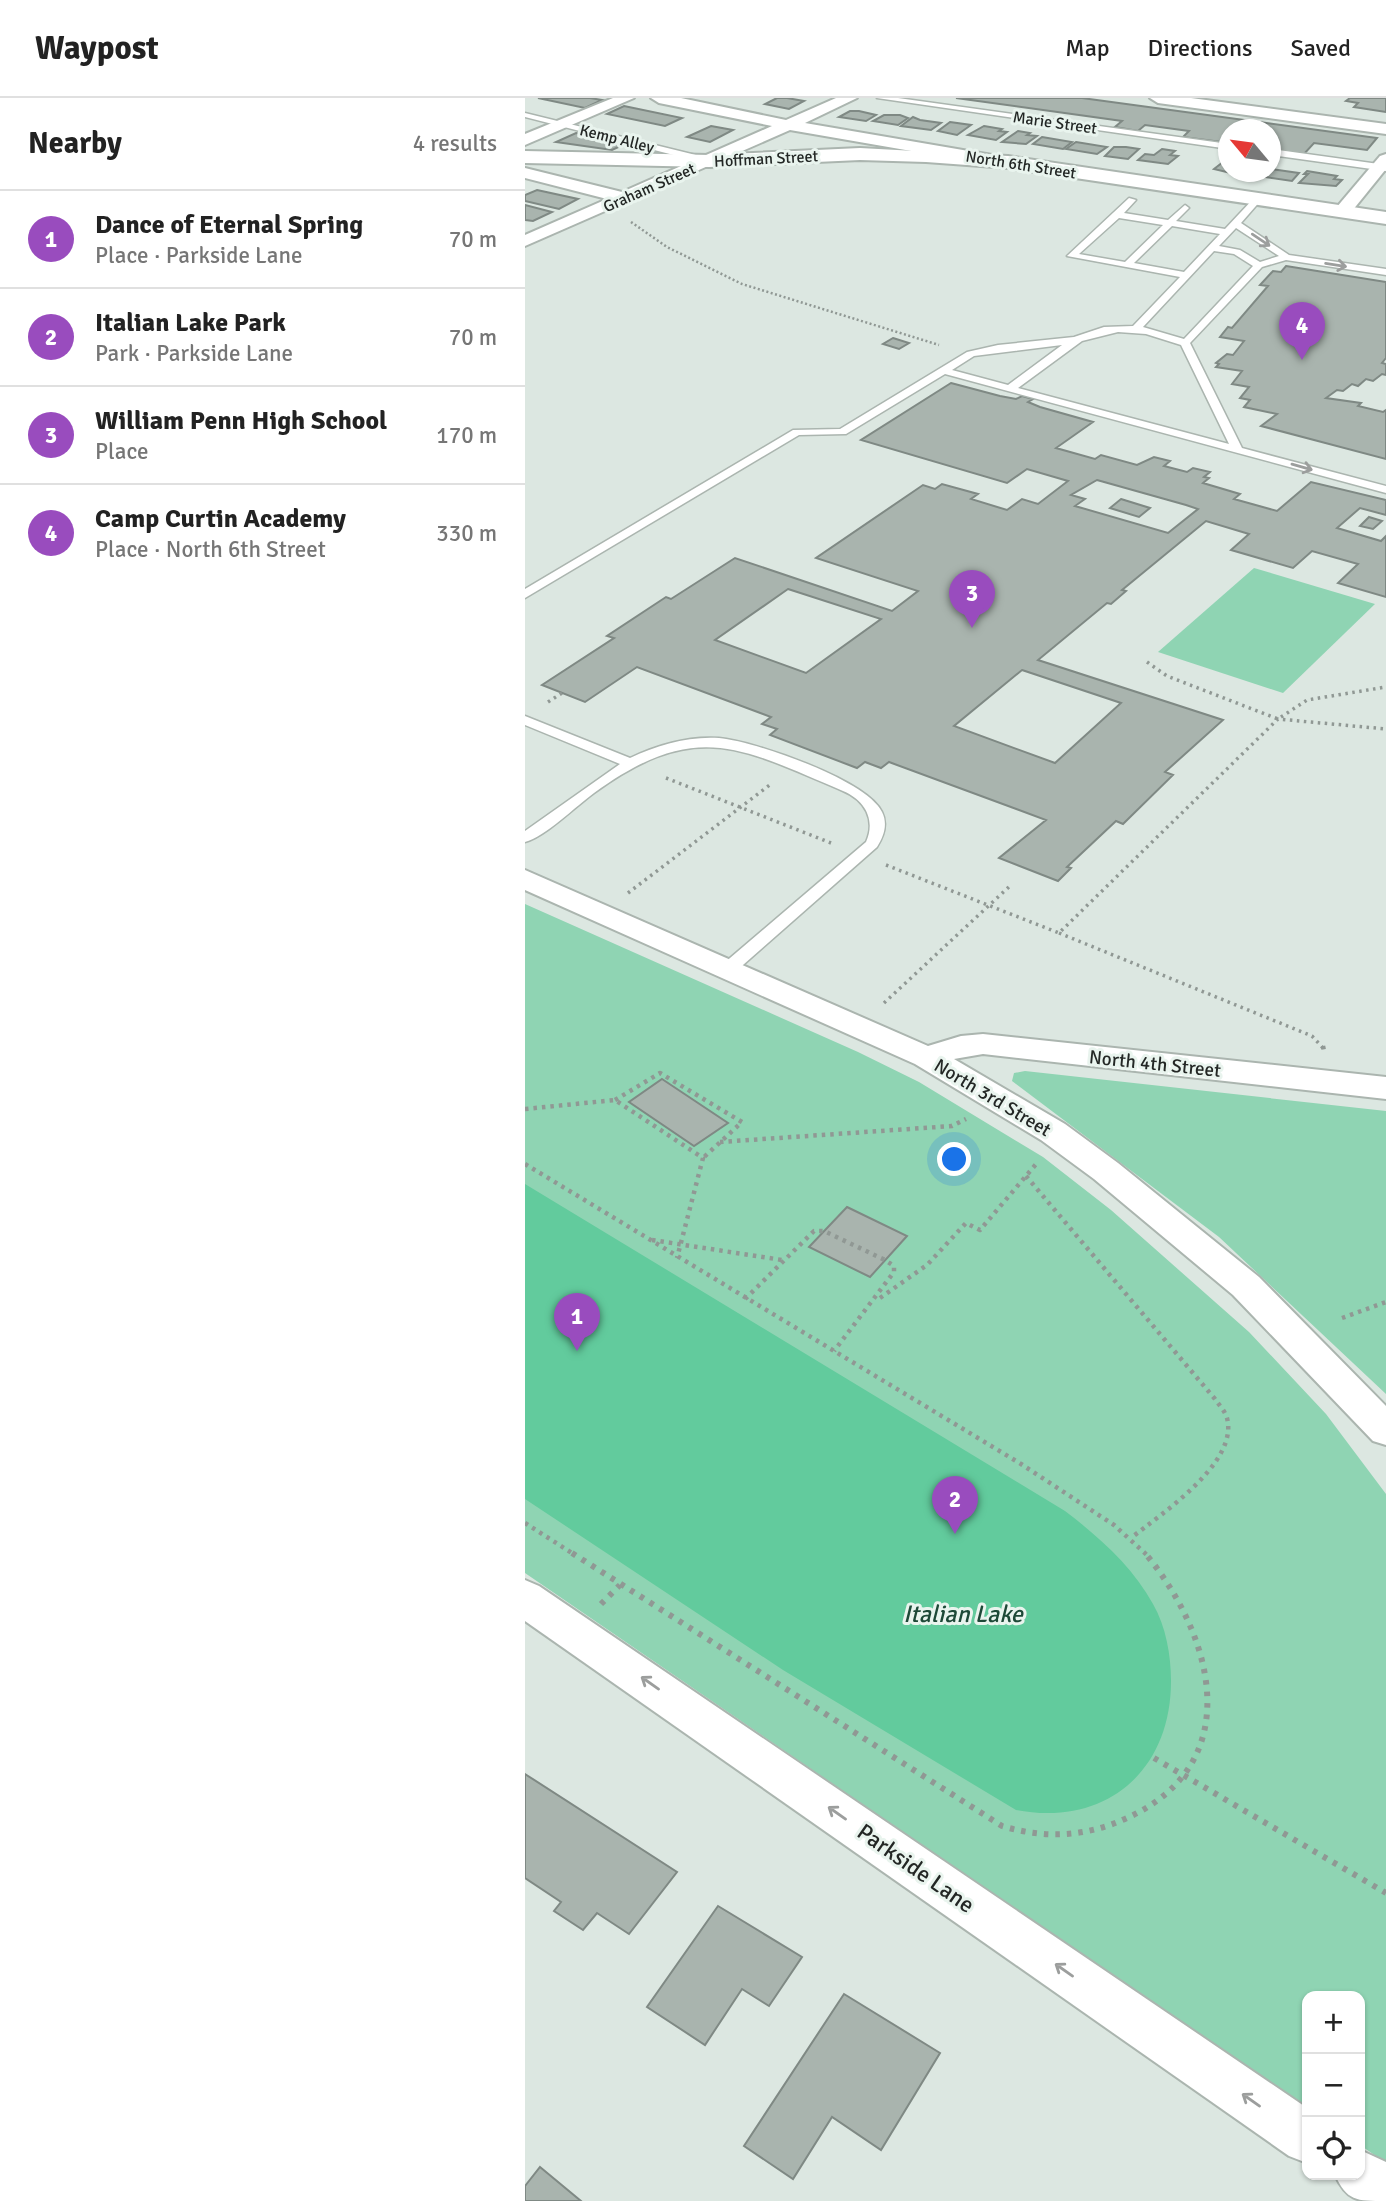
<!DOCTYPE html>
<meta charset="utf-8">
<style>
:root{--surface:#fff;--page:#f2f2f2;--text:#222;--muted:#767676;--line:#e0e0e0;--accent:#994cbe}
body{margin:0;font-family:Signika,sans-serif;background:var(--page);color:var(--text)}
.controls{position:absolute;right:21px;bottom:21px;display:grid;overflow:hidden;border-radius:14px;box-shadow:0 2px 5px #0004}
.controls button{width:63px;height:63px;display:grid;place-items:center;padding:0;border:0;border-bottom:2px solid var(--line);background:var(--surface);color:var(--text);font:35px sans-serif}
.compass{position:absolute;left:693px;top:21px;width:63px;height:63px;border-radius:50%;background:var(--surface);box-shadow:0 2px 5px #0004;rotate:299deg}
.you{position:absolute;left:430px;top:1062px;width:24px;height:24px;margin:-18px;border:5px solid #fff;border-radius:50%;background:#1a73e8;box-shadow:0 0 0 10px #1a73e833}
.badge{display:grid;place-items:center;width:46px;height:46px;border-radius:50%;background:var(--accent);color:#fff;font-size:23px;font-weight:700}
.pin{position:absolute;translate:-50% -58px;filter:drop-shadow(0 2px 4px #0008)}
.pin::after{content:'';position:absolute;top:37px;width:24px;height:21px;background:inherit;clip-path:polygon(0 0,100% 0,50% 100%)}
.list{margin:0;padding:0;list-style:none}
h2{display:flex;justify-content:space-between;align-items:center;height:91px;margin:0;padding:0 28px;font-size:30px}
h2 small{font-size:23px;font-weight:400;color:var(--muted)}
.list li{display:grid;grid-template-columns:46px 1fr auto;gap:21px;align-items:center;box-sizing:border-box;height:98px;padding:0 28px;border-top:2px solid var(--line)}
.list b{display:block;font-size:26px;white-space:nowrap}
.list p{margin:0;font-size:23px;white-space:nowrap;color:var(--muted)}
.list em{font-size:23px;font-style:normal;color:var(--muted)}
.icon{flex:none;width:38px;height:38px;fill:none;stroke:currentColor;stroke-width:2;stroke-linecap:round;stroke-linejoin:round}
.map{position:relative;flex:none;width:861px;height:2103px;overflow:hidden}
header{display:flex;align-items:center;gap:42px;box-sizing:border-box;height:98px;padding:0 35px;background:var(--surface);border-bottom:2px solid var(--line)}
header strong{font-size:33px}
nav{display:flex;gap:38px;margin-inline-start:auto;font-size:24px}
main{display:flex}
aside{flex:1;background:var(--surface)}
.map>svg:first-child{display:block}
.green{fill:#8fd4b3}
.water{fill:#62cb9d}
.building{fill:#a9b4ae;stroke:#7f8984;stroke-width:2;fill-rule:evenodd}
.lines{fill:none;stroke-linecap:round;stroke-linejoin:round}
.lane-casing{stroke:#abb5af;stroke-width:3}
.street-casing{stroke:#abb5af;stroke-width:4}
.secondary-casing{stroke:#abb5af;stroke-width:4}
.path-far3{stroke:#909894;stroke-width:2.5;stroke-dasharray:2 2.5;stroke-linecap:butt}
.path-far2{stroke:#909894;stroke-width:3.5;stroke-dasharray:2.5 4.5;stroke-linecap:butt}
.path-far1{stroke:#909894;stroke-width:4.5;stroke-dasharray:3.5 5;stroke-linecap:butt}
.path{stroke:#909894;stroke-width:6;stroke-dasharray:4.5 7;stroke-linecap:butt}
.lane{fill:#fff;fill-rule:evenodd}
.street{fill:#fff;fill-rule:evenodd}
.secondary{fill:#fff;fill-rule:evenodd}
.oneway{stroke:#9c9e9d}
.labels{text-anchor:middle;stroke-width:6;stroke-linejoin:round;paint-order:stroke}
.far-street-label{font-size:16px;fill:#232725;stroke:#e9f4ee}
.street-label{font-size:19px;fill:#232725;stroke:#e9f4ee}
.near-street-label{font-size:23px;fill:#232725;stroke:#e9f4ee}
.near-water-label{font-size:24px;font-style:italic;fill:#1d4937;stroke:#e9f4ee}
</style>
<header>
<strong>Waypost</strong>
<nav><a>Map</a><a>Directions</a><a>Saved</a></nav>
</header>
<main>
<aside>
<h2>Nearby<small>4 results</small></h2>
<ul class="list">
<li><span class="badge">1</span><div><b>Dance of Eternal Spring</b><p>Place · Parkside Lane</p></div><em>70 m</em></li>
<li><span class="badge">2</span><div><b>Italian Lake Park</b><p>Park · Parkside Lane</p></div><em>70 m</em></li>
<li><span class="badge">3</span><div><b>William Penn High School</b><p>Place</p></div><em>170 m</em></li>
<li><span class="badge">4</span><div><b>Camp Curtin Academy</b><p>Place · North 6th Street</p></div><em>330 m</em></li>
</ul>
</aside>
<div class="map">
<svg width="861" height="2103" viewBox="0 0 861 2103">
<rect width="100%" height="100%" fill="#dce7e1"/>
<!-- green -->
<g class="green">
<polygon points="729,470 850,506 758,595 633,554"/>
<polygon points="0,806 333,954 394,984 518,1059 586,1112 724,1234 801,1316 861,1396 861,2065 835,2047 835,1898 782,1898 782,2011 0,1475"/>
<polygon points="500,973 861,1013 861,1296 694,1139 487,983 489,975"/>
</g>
<!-- water -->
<path class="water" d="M0 1086 540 1413C573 1438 608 1469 628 1506 641 1529 646 1557 646 1583 646 1674 580 1729 491 1712L258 1572 0 1401Z"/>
<!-- building -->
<g class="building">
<polygon points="13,0 65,0 77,2 60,10"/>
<polygon points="252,0 262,0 279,3 264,11 240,6"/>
<polygon points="431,0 557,0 852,40 842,52 789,45 779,56 746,51 746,32 704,32 704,45 658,39 664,33 620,27 613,33 590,29 597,23"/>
<polygon points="825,0 861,0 861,14 829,9 833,5 821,3"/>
<polygon points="99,8 157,20 140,28 82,16"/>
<polygon points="325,13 334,13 351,17 341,23 314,19"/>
<polygon points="359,17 375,17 383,20 373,27 348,23"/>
<polygon points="388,19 395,22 416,25 406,32 376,28"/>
<polygon points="425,24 446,27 432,37 413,33"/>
<polygon points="186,28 208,32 185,44 162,39"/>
<polygon points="459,28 477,31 474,33 482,34 471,42 443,37"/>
<polygon points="493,33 505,35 502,37 512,38 501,46 477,44"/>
<polygon points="51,35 100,46 87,52 31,44"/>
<polygon points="517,39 547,44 538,51 508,46"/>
<polygon points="551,44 582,49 572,56 541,51"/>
<polygon points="589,49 601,49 614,51 603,61 580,58"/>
<polygon points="637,51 650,53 645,57 653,58 643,66 613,62 620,56 629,57"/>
<polygon points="698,64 704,65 704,74 723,74 718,78 689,71"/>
<polygon points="746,71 774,75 767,83 733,78"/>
<polygon points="782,73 812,78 809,81 817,82 811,88 774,85 783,76 779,76"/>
<polygon points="12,92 53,101 34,111 0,103 0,97"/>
<polygon points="0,107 27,114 8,123 0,122"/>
<polygon points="761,168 861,184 861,260 857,265 861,266 861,277 857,276 848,283 841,281 833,288 827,286 818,293 812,292 801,300 836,305 833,308 858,314 861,312 861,361 736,328 752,316 719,309 725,302 715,300 724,289 707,286 717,273 691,269 694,266 691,265 702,256 708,257 719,243 695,239 703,229 707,230 743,188 735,187 748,173 756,174"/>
<polygon points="368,240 384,245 374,251 358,246"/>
<path d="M426 285 475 298 491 301 497 298 508 301 503 304 515 309 568 324 531 350 570 361 576 357 612 367 629 359 645 363 639 368 662 374 668 370 685 374 679 379 684 380 678 385 715 396 709 401 752 413 786 384 861 402V417L835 410 812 430 856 443 861 438V499L813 485 833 466 787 453 768 470 706 452 724 436 681 423 597 492 601 493 586 506 582 505 513 562 698 622 640 674 648 677 598 726 591 723 542 769 546 770 533 783 474 760 521 722 364 664 356 670 340 664 332 670 245 637 252 631 237 626 246 619 112 569 60 604 17 587 89 540 82 538 141 499 146 501 210 460 367 513 393 493 291 460 398 387 410 391 417 386 453 396 446 401 482 412 497 401 513 406 543 383 502 371 482 385 336 342ZM572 382 661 407 673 411 643 435 550 408 560 401 546 397ZM263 491 356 521 281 575 190 542ZM497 572 596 605 530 665 429 628Z"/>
<polygon points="596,401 625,410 614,419 585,410"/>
<polygon points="844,419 857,423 848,431 835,428"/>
<polygon points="137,981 203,1025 169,1048 104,1004"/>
<polygon points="322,1109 382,1138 345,1179 284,1149"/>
<polygon points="0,1676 152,1774 104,1836 72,1815 58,1832 29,1813 36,1804 0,1780"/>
<polygon points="193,1808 277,1859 244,1908 217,1891 180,1947 122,1909"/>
<polygon points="319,1896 415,1955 356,2052 307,2019 268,2081 219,2048"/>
<polygon points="15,2069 56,2103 0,2103 0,2088"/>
</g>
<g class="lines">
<!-- lane casing -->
<g class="lane-casing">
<g id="lane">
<polygon points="352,0 373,0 704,46 704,51"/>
<polygon points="0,15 183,60 184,62 180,65 0,19"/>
<polygon points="746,51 861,67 861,73 746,57"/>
<path d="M730 99 737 101 716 125 764 157 861 171V177L761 162 737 169 665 245 717 350 861 388V395L420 276 321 336 274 337 0 500V491L268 332 315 331 442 254 473 247 549 239 579 229 608 228 655 179 542 158 604 100 611 102 599 115 643 122 660 107 664 110 651 123 700 131ZM594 120 638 127 600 164 554 156ZM647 128 695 136 659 174 609 165ZM711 130 754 158 735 164 715 152 694 148ZM689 153 709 156 728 168 659 241 618 229ZM593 234 621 236 656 247 704 346 493 290 557 243ZM537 247 483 287 427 272 449 258Z"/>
<path d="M0 618 105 660C132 647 164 638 194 640 229 643 342 682 357 714 363 726 359 738 352 749L210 874H198L196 870 198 866 341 744C351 722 340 702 318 693 214 649 171 621 69 695 51 708 20 739 0 744V733L95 666 0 627Z"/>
</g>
</g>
<!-- street casing -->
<g class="street-casing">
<g id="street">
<polygon points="88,0 109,0 0,47 0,36"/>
<polygon points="126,0 156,0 261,22 311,0 332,0 280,25 473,58 481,63 473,68 265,32 0,148 0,137 82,101 0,80 0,70 97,94 247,28 134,5"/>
<polygon points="625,0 666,0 861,26 861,36 633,5"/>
<polygon points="861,56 861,71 823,118 811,118 808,114 811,110 855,58"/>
<polygon points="0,772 403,948 436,938 458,936 861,979 861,1001 458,956 429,961 540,1026 593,1065 734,1179 861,1308 861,1347 848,1343 708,1197 569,1081 516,1042 390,966 0,792"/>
<polygon points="0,1482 14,1488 782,2010 782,2065 764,2058 0,1523"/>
<path d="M835 2052 861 2064V2103C831 2103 822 2103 810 2077H835Z"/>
</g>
</g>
<!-- secondary casing -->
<g class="secondary-casing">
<polygon id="secondary" points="335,50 483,58 861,114 861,126 483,70 401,64 335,62 184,69 0,65 0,53 184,57"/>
</g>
<!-- path-far3 -->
<polyline class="path-far3" points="106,124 142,149 217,186 414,247"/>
<!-- path-far2 -->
<g class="path-far2">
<polyline points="622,564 642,578 753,621 782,602 861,589"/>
<polyline points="23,604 37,595"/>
<polyline points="141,680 306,745"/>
<polyline points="361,767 534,835 753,621 861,631"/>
<polyline points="103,795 246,686"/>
<polyline points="534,835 787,938 798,950"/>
<polyline points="359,905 487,786"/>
</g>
<!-- path-far1 -->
<g class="path-far1">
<polyline points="798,948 799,953"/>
<polyline points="90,1002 135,975 217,1024 178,1060"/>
<polyline points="0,1011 90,1002 178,1060 152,1160"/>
<polyline points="195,1044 427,1028 441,1021"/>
<polyline points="0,1066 496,1366 589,1427 622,1457"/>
<path d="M501 1078 690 1301C694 1307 700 1313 702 1320 714 1365 636 1416 606 1440"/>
<polyline points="127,1142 257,1162"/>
<polyline points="355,1200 402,1167 441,1125 455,1132 512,1065"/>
<polyline points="220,1201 289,1133 299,1133 360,1162 369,1168 369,1174 309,1253"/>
<polyline points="817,1220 861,1204"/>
<polyline points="0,1425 50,1457"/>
</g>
<!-- path -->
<g class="path">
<path d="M47 1455 477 1728C520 1741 561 1739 602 1720 723 1665 689 1538 620 1455"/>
<polyline points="76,1506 95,1487"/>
<polyline points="629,1660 861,1795"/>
</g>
<!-- lane -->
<use href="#lane" class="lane"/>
<!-- street -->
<use href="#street" class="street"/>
<!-- secondary -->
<use href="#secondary" class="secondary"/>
</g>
<!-- one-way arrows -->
<defs><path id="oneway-shaft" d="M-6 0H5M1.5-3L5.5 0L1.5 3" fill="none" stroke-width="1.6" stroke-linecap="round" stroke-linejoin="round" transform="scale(1.75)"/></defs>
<g class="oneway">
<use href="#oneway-shaft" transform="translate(736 142) rotate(34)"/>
<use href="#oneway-shaft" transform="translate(811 167) rotate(9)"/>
<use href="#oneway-shaft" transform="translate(777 369) rotate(16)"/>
<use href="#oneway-shaft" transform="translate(125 1585) rotate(-145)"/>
<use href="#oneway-shaft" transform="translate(312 1715) rotate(-145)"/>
<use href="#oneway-shaft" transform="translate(539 1872) rotate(-145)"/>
<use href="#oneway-shaft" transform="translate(726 2002) rotate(-145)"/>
</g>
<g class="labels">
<!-- far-street labels -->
<g class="far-street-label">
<text transform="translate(530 24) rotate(8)" y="6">Marie Street</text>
<text transform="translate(92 40) rotate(14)" y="6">Kemp Alley</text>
<text transform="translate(241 60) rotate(-3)" y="6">Hoffman Street</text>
<text transform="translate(496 66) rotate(9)" y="6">North 6th Street</text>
<text transform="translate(124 89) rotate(-24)" y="6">Graham Street</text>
</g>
<!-- street labels -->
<g class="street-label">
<text transform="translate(630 965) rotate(6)" y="7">North 4th Street</text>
<text transform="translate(468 999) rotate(31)" y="7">North 3rd Street</text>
</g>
<!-- near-street labels -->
<g class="near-street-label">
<text transform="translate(391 1770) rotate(35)" y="8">Parkside Lane</text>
</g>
<!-- near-water labels -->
<g class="near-water-label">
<text x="438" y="1524">Italian Lake</text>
</g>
</g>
</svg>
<div class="controls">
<button>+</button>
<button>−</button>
<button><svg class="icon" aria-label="locate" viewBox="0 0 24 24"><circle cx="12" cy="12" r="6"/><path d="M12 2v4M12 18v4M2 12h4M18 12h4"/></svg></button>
</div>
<svg class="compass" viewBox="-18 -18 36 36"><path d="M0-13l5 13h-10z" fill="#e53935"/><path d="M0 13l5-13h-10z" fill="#767676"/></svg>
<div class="you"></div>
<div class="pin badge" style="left:52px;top:1253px">1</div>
<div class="pin badge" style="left:430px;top:1436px">2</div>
<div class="pin badge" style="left:447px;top:530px">3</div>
<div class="pin badge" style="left:777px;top:262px">4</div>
</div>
</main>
